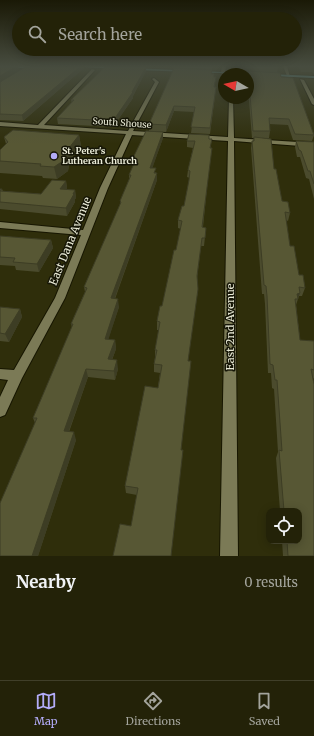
<!DOCTYPE html>
<style>
:root{--surface:#232208;--page:#2f2f16;--text:#f1f3f6;--muted:#a3a49c;--line:#403f29;--accent:#b3acf9}
body{margin:0;font-family:Merriweather,serif;background:var(--page);color:var(--text)}
.controls{position:absolute;right:12px;bottom:12px;display:grid;overflow:hidden;border-radius:8px;box-shadow:0 2px 10px #0003}
.controls button{width:36px;height:36px;display:grid;place-items:center;padding:0;border:0;border-bottom:1px solid var(--line);background:var(--surface);color:var(--text);font:20px sans-serif}
.compass{position:absolute;left:218px;top:68px;width:36px;height:36px;border-radius:50%;background:var(--surface);box-shadow:0 2px 10px #0003;rotate:279deg}
.list{margin:0;padding:0;list-style:none}
h2{display:flex;justify-content:space-between;align-items:center;height:52px;margin:0;padding:0 16px;font-size:17px}
h2 small{font-size:13px;font-weight:400;color:var(--muted)}
.icon{flex:none;width:22px;height:22px;fill:none;stroke:currentColor;stroke-width:2;stroke-linecap:round;stroke-linejoin:round}
.map{position:relative;flex:none;width:314px;height:556px;overflow:hidden}
.search{position:absolute;background:var(--surface);box-shadow:0 2px 10px #0003;left:12px;right:12px;top:12px;height:44px;display:flex;align-items:center;gap:10px;box-sizing:border-box;padding:0 14px;border-radius:22px;color:var(--muted);font-size:15px}
.sheet{height:124px;background:var(--surface)}
nav{display:flex;justify-content:space-around;align-items:center;box-sizing:border-box;height:56px;border-top:1px solid var(--line);background:var(--surface);font-size:11px;color:var(--muted)}
nav a{display:grid;justify-items:center;gap:2px}
nav .on{color:var(--accent)}
.map>svg:first-child{display:block}
.lines{fill:none;stroke-linecap:round;stroke-linejoin:round}
.minor-casing{stroke:#171600;stroke-width:2}
.primary-casing{stroke:#171600;stroke-width:2}
.minor{fill:#7b7a56;fill-rule:evenodd}
.primary{fill:#5fa3af;fill-rule:evenodd}
.wall{fill:#4b4b2d}
.shaded-wall{fill:#3d3d24}
.building{fill:#575734;stroke:#3d3d24}
.poi-dot{fill:#b3acf9;stroke:#161607;stroke-width:1.5}
.labels{text-anchor:middle;stroke-width:3;stroke-linejoin:round;paint-order:stroke}
.far-street-label{font-size:9px;fill:#eaebd7;stroke:#161607}
.far-poi-label{font-size:9px;font-weight:bold;fill:#eaebd7;stroke:#161607;text-anchor:start}
.street-label{font-size:11px;fill:#eaebd7;stroke:#161607}
</style>
<div class="map">
<svg width="314" height="556" viewBox="0 0 314 556">
<rect width="100%" height="100%" fill="#2f2e0b"/>
<g class="lines">
<!-- minor casing -->
<g class="minor-casing">
<g id="minor">
<polygon points="222,66 226,66 225,73 223,74 221,73"/>
<polygon points="283,66 287,66 290,77 287,76"/>
<polygon points="92,69 95,70 44,125 128,131 155,82 152,79 154,78 159,82 133,131 228,137 229,98 233,98 234,138 314,143 314,147 234,141 238,556 220,556 228,141 132,135 108,188 65,298 22,378 5,415 0,417 0,397 8,380 0,379 0,369 14,370 55,298 81,235 0,228 0,222 83,230 100,188 126,134 0,126 0,122 38,125"/>
<polygon points="300,79 304,80 314,99 314,105 312,104"/>
</g>
</g>
<!-- primary casing -->
<g class="primary-casing">
<g id="primary">
<polygon points="0,66 38,67 40,68 0,68"/>
<polygon points="67,66 102,66 120,68 118,69"/>
<polygon points="133,68 314,76 314,78 248,75 248,74 134,70"/>
</g>
</g>
<!-- minor -->
<use href="#minor" class="minor"/>
<!-- primary -->
<use href="#primary" class="primary"/>
</g>
<!-- wall -->
<g class="wall">
<polygon points="42,66 66,66 66,67"/>
<polygon points="77,66 84,66 84,68 23,121 0,120 0,82 75,68"/>
<polygon points="106,66 149,66 149,67 146,67 146,71 133,96 133,98 113,127 58,124 57,118 72,103 71,100"/>
<polygon points="174,66 213,66 211,74 214,77 215,87 216,87 210,134 191,133 194,112 174,111 166,132 149,131 149,124 207,69 174,67"/>
<polygon points="236,66 278,66 278,68 277,73 281,77 314,135 312,141 293,140 288,125 269,124 270,131 269,138 257,138 274,169 282,201 290,213 288,221 286,220 290,246 299,275 305,288 302,296 299,296 296,305 300,340 314,341 314,379 313,378 314,556 283,556 282,541 299,541 299,511 280,511 276,458 278,452 274,389 272,388 271,373 268,373 265,304 264,294 262,294 251,148 252,141 253,141 254,138 252,138 248,88 248,74 247,74 248,71 275,73 236,70"/>
<polygon points="298,66 314,66 314,74 312,72 301,72"/>
<polygon points="79,135 81,146 70,160 68,171 57,179 43,178 42,176 0,173 0,150 6,144 4,137"/>
<polygon points="163,138 152,168 156,173 157,180 115,299 119,307 108,339 115,340 116,349 112,360 118,369 115,380 88,377 69,432 76,440 38,556 0,556 35,423 33,418 72,327 71,324 85,292 84,287 120,205 120,201 129,180 129,175 133,166 132,160"/>
<polygon points="209,139 211,148 203,227 206,228 204,246 201,246 197,278 198,289 197,297 131,526 137,495 126,493 125,486 158,388 160,373 154,372 154,364 155,358 155,350 159,330 157,330 157,321 162,306 176,250 181,229 178,228 178,220 184,206 190,178 187,177 188,170 193,148 187,147 187,141"/>
<polygon points="296,141 314,142 314,199 309,179 306,178 300,157 297,157 295,147"/>
<polygon points="66,181 67,188 66,190 75,190 76,198 75,199 75,202 67,216 0,209 0,189 2,189 3,191 41,194"/>
<polygon points="0,236 51,240 53,248 39,272 16,270 15,266 0,265"/>
<polygon points="0,307 20,309 22,317 9,342 0,341"/>
</g>
<!-- shaded-wall -->
<g class="shaded-wall">
<polygon points="17,66 18,66 19,70 0,82 0,76"/>
<polygon points="81,66 84,66 84,68 23,121 22,115"/>
<polygon points="146,67 146,71 133,96 133,98 113,127 113,121 132,92"/>
<polygon points="174,106 174,111 166,132 166,125"/>
<polygon points="163,132 163,138 150,175 150,168"/>
<polygon points="79,135 81,146 70,160 68,171 57,179 54,167"/>
<polygon points="157,173 157,180 112,306 111,298"/>
<polygon points="66,181 67,188 62,196 60,189"/>
<polygon points="75,190 76,198 75,199 75,202 67,216 66,208"/>
<polygon points="51,240 53,248 39,272 37,264"/>
<polygon points="300,293 297,301 298,299 297,294"/>
<polygon points="118,299 119,307 106,347 105,339"/>
<polygon points="20,309 22,317 9,342 5,334"/>
<polygon points="115,340 116,349 109,367 108,359"/>
<polygon points="117,360 118,369 115,380 114,371"/>
<polygon points="86,369 88,377 66,439 64,431"/>
<polygon points="74,432 76,440 38,556 32,556"/>
</g>
<!-- building -->
<g class="building">
<polygon points="0,66 17,66 0,76"/>
<polygon points="27,66 75,68 78,66 81,66 22,115 0,114 0,82"/>
<polygon points="106,66 146,67 132,92 133,92 113,121 57,118 74,100 71,100"/>
<polygon points="254,66 278,66 278,68"/>
<polygon points="301,66 314,66 314,68 313,67 302,67"/>
<polygon points="174,68 212,70 211,74 214,74 214,77 216,77 214,87 216,87 210,128 191,127 195,107 174,106 166,125 149,124"/>
<polygon points="248,71 280,73 281,77 293,78 314,135 295,134 289,119 269,118 270,131 253,131"/>
<polygon points="13,130 79,135 69,148 66,159 54,167 40,166 41,164 0,161 0,150 8,142 4,137"/>
<polygon points="146,131 163,132 150,168 156,168 154,173 157,173 111,298 118,299 105,339 115,340 108,359 117,360 114,371 86,369 64,431 74,432 32,556 0,556 0,503 37,418 33,418 73,324 71,324 87,288 84,287 121,202 120,201 131,175 129,175 135,161 132,160"/>
<polygon points="189,134 209,135 209,139 212,139 210,148 212,148 202,227 206,228 205,238 202,238 197,276 198,289 188,361 191,361 181,450 183,450 171,556 113,556 120,524 131,526 138,488 125,486 145,386 158,388 162,365 154,364 157,350 155,350 160,322 157,321 160,306 162,306 174,250 176,250 182,221 178,220 182,206 184,206 189,180 190,171 188,170 195,141 187,141"/>
<polygon points="254,137 271,139 274,169 276,169 282,201 288,202 290,213 285,212 290,246 294,246 299,275 303,275 305,288 299,287 300,293 297,294 298,299 295,299 300,340 314,341 314,370 311,369 314,384 314,556 288,556 287,541 299,541 299,511 284,511 279,450 282,451 277,380 275,380 273,365 270,364 267,296 266,286 264,285 252,141 254,141"/>
<polygon points="296,141 314,142 314,184 310,171 308,171 301,151 299,150"/>
<polygon points="52,180 66,181 60,189 75,190 73,194 74,194 66,208 0,202 0,189 2,189 0,191 41,194"/>
<polygon points="0,236 51,240 37,264 13,262 15,258 0,257"/>
<polygon points="0,307 20,309 5,334 0,333"/>
</g>
<!-- sky -->
<linearGradient id="sky" x2="0" y2="1"><stop stop-color="#1a1906"/><stop offset="0.46" stop-color="#474c3f"/><stop offset="1" stop-color="#474c3f" stop-opacity="0"/></linearGradient>
<rect width="314" height="144" fill="url(#sky)"/>
<!-- markers -->
<circle class="poi-dot" cx="54" cy="156" r="4"/>
<g class="labels">
<!-- far-street labels -->
<g class="far-street-label">
<text transform="translate(122 123) rotate(4)" y="3">South Shouse</text>
</g>
<!-- far-poi labels -->
<g class="far-poi-label">
<text x="62" y="154">St. Peter's<tspan x="62" dy="10">Lutheran Church</tspan></text>
</g>
<!-- street labels -->
<g class="street-label">
<text transform="translate(70 241) rotate(-68)" y="4">East Dana Avenue</text>
<text transform="translate(230 327) rotate(-90)" y="4">East 2nd Avenue</text>
</g>
</g>
</svg>
<div class="controls">
<button><svg class="icon" aria-label="locate" viewBox="0 0 24 24"><circle cx="12" cy="12" r="6"/><path d="M12 2v4M12 18v4M2 12h4M18 12h4"/></svg></button>
</div>
<svg class="compass" viewBox="-18 -18 36 36"><path d="M0-13l5 13h-10z" fill="#e53935"/><path d="M0 13l5-13h-10z" fill="#a3a49c"/></svg>
<div class="search"><svg class="icon" aria-label="search" viewBox="0 0 24 24"><circle cx="10" cy="10" r="6"/><path d="M15 15l6 6"/></svg>Search here</div>
</div>
<section class="sheet">
<h2>Nearby<small>0 results</small></h2>
<ul class="list">
</ul>
</section>
<nav>
<a class="on"><svg class="icon" aria-label="map" viewBox="0 0 24 24"><path d="M3 6l6-2 6 2 6-2v14l-6 2-6-2-6 2zM9 4v14M15 6v14"/></svg>Map</a>
<a><svg class="icon" aria-label="directions" viewBox="0 0 24 24"><path d="M12 3l9 9-9 9-9-9zM9 14v-3h6M13 9l2 2-2 2"/></svg>Directions</a>
<a><svg class="icon" aria-label="saved" viewBox="0 0 24 24"><path d="M7 4h10v16l-5-4-5 4z"/></svg>Saved</a>
</nav>
